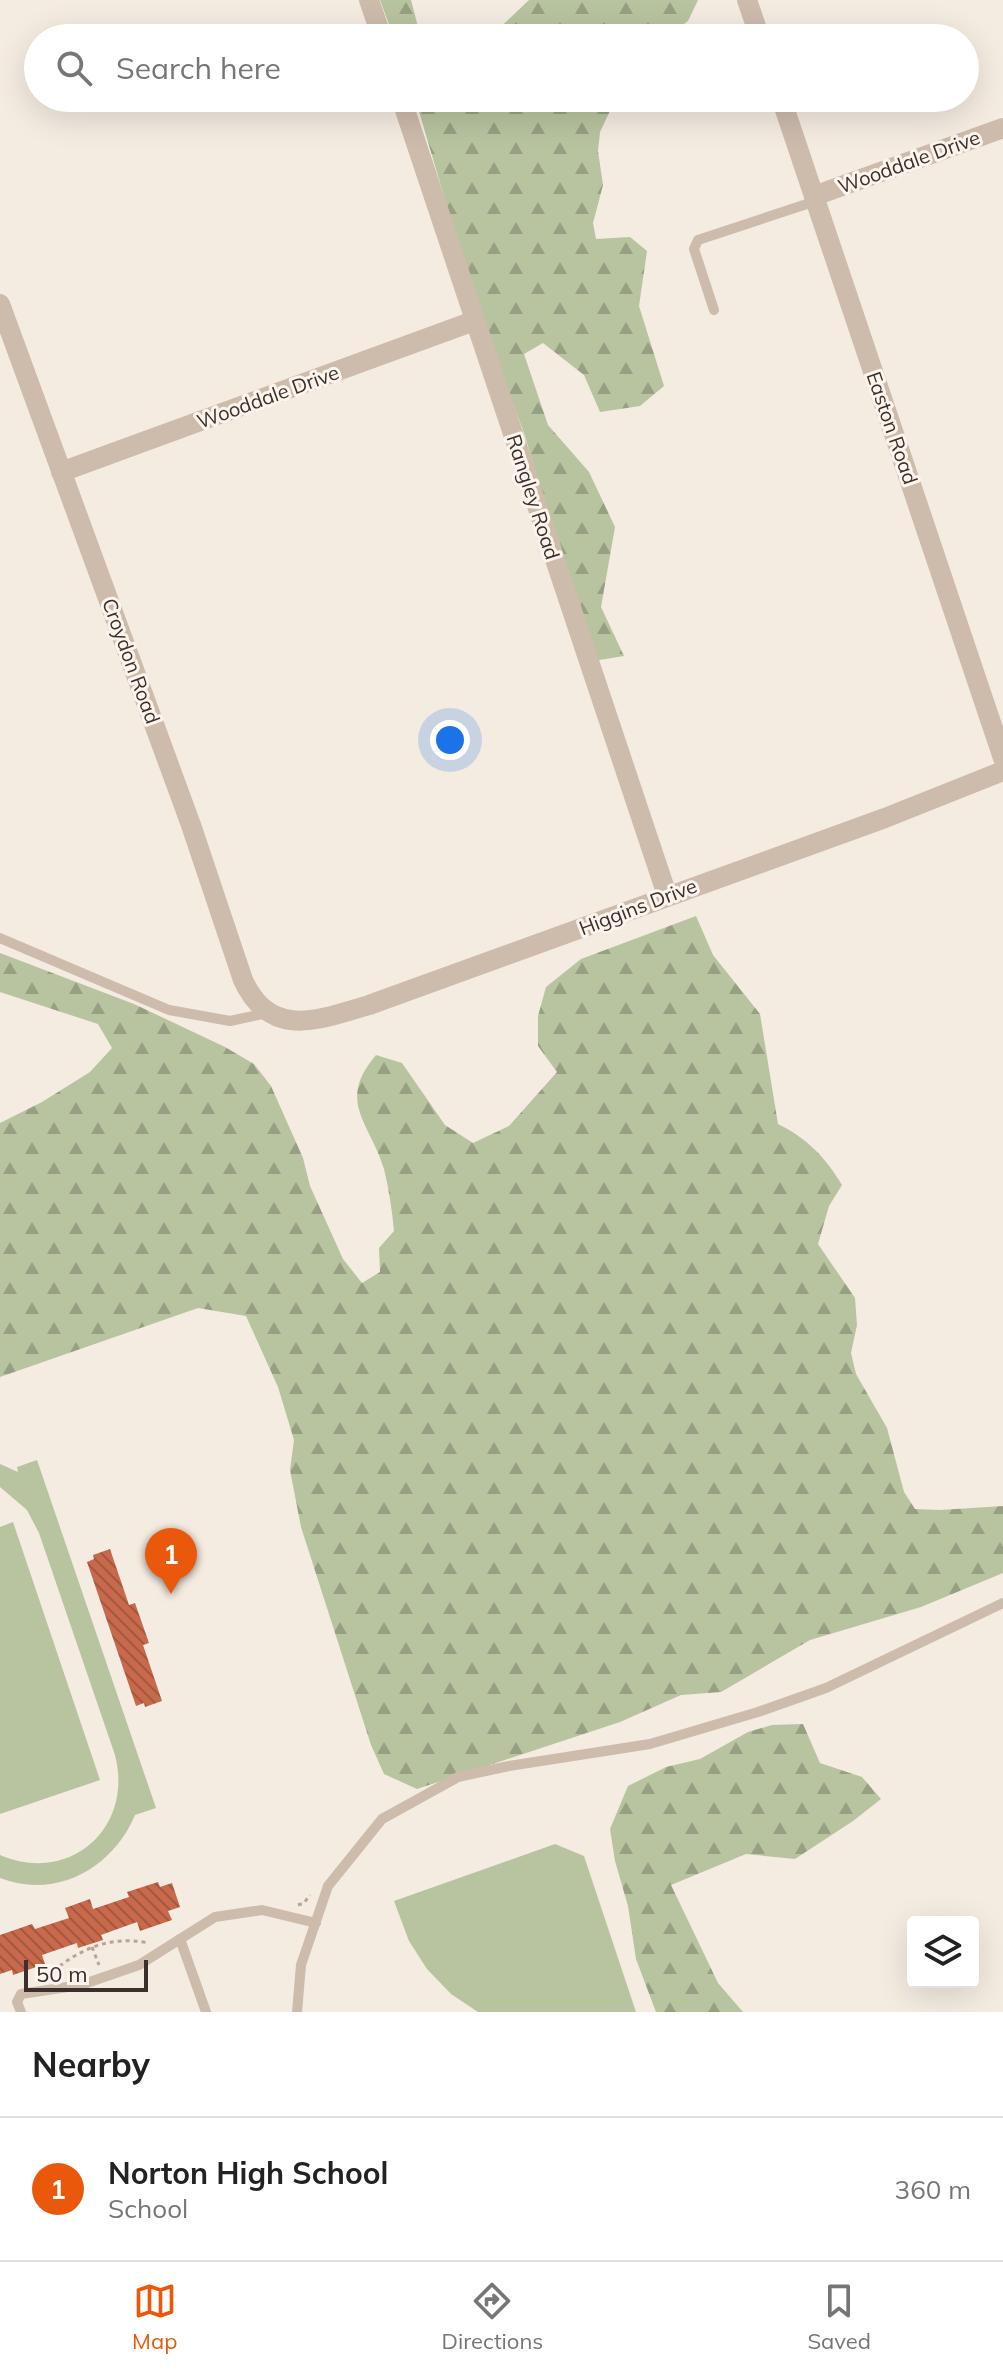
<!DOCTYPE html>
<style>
:root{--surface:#fff;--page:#f6f6f6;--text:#222;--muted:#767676;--line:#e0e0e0;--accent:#ea580c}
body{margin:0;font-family:Mulish,sans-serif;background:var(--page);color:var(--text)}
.controls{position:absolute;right:24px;bottom:24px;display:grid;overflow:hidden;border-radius:8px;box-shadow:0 8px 32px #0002}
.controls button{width:72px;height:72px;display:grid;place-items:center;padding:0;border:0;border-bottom:2px solid var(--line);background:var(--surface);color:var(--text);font:40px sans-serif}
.scale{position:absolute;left:24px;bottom:20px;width:124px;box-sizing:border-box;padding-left:8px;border:4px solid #3b302b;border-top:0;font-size:22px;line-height:28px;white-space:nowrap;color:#3b302b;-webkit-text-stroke:6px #fbf5ee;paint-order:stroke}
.you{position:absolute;left:450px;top:740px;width:28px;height:28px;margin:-20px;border:6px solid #fff;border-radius:50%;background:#1a73e8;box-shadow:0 0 0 12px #1a73e833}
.badge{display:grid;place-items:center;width:52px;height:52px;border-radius:50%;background:var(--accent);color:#fff;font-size:26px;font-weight:700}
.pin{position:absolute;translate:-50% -66px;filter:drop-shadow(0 2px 4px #0008)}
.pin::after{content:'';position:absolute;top:42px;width:28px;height:24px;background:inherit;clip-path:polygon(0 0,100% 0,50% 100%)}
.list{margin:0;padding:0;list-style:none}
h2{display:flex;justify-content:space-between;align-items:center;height:104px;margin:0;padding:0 32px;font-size:34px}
h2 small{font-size:26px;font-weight:400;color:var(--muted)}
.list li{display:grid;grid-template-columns:52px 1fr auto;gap:24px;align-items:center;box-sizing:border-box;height:144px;padding:0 32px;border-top:2px solid var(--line)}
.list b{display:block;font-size:30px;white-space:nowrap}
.list p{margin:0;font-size:26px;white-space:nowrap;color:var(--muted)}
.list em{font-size:26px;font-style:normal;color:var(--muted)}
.icon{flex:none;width:44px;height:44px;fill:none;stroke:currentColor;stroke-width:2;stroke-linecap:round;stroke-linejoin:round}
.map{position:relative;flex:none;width:1003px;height:2012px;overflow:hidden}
.search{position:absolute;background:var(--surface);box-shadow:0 8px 32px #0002;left:24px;right:24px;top:24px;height:88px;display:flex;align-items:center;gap:20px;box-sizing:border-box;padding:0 28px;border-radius:44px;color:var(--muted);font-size:30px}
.sheet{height:248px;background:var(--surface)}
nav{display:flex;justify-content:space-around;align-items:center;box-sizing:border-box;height:112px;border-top:2px solid var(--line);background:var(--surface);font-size:22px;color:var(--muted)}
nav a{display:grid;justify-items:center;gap:4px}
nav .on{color:var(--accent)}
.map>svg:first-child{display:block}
.forest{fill:url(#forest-firs)}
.pitch{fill:#b8c4a0}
.building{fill:url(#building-back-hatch)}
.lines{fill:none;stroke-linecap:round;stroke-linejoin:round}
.path{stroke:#b9a596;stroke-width:3;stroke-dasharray:4 4;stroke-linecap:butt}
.service{stroke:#cdbbac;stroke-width:10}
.minor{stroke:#cdbbac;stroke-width:20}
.tertiary{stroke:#cdbbac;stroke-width:20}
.labels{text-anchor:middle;stroke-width:6;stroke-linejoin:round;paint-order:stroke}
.street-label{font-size:20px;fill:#3b302b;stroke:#fbf5ee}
</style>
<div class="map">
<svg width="1003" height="2012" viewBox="0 0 1003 2012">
<defs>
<pattern id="forest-firs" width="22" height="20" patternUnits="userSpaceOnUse" patternTransform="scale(2)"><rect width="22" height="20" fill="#b8c4a0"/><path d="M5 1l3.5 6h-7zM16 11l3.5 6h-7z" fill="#97a083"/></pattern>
<pattern id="building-back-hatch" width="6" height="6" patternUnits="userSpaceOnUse" patternTransform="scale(2)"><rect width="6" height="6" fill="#c8694b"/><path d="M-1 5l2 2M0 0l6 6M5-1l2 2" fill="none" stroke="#a4573f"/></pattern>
</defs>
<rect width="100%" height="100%" fill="#f4ebe1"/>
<!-- forest -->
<g class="forest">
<polygon points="380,0 411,0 421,38 394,38"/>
<polygon points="529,0 698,0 688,21 665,38 489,38"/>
<polygon points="415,98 616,98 600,132 598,151 603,185 593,223 596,239 630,237 647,251 639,306 664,386 640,406 600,412 584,375 543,343 524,354 548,425 589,472 615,527 601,607 624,656 593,661 524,433 475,301"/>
<path d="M696 916 713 955 760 1014 778 1124C807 1138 826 1158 842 1185L829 1206 818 1244 855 1298 857 1325 851 1353 856 1374 887 1428 904 1492 915 1509 940 1510 1003 1506V1573L921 1607 810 1640 721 1692 681 1695 620 1722 417 1789 384 1774 371 1745 301 1527 290 1470 294 1440 278 1387 246 1316 198 1308 0 1377V1123L42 1102 90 1072 112 1048 98 1024 0 992V953L134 1004 225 1047 254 1064 271 1086 303 1158 310 1186 343 1259 362 1283 380 1272 379 1248 394 1231C392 1210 389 1189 384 1169 370 1122 336 1102 376 1055L402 1063 445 1125 473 1143 509 1126 557 1072 538 1046V1016L546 987 581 959Z"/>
<polygon points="803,1724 820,1763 862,1777 881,1799 853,1821 795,1859 746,1854 671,1885 718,1983 743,2012 656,2012 636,1959 628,1906 615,1861 610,1829 628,1786 666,1767 700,1759 748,1732 772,1725"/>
</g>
<!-- pitch -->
<g class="pitch">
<path d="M37 1460 156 1808 135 1815C113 1868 56 1900 0 1878V1855C70 1885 134 1828 115 1755L39 1533 27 1510 0 1487V1464L18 1472 17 1467Z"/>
<polygon points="13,1522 100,1780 0,1814 0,1527"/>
<polygon points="555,1844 584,1856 636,2012 478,2012 451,1994 427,1969 409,1941 394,1901"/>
</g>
<!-- building -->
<g class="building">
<polygon points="110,1549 129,1605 135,1603 149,1643 143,1645 162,1701 145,1707 144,1703 136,1706 87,1562 94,1559 93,1555"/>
<polygon points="158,1882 160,1887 172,1883 180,1907 168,1911 172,1920 140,1931 137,1922 101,1935 103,1940 78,1948 77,1943 42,1955 45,1964 13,1975 12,1970 0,1974 0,1935 32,1924 35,1929 69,1918 65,1908 90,1899 93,1909 129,1897 127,1892"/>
</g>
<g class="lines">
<!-- path -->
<g class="path">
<polyline points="298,1905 304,1903 310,1895"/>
<polyline points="92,1947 99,1965"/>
<path d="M47 1976C78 1950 107 1935 149 1943"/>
</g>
<!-- service -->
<g class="service">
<polyline points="714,310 694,249 698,240 816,201"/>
<polyline points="0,938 169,1010 230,1021 267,1013"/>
<polyline points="180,1939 206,2012"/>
<polyline points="21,2012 17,2002 21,1994 81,1985 139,1965 215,1917 262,1910 316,1923"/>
<polyline points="297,2012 301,1965 328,1886 382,1819 458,1777 509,1766 650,1744 758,1712 826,1688 1003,1603"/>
</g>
<!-- minor -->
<g class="minor">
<polyline points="369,0 382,38"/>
<polyline points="401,98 667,895"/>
<polyline points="814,196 1003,128"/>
<path d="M0 304 191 825 243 980C271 1040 318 1020 369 1005L885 818 1003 771"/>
<polyline points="61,472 474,321"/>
</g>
<!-- tertiary -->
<g class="tertiary">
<polyline points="747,0 760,38"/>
<polyline points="781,98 1003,758"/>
</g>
</g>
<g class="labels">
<!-- street labels -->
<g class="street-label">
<text transform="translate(909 162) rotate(-20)" y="7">Wooddale Drive</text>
<text transform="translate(268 397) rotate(-20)" y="7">Wooddale Drive</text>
<text transform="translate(892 428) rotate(71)" y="7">Easton Road</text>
<text transform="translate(533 497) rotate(72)" y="7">Rangley Road</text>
<text transform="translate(131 661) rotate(70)" y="7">Croydon Road</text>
<text transform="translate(638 907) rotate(-21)" y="7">Higgins Drive</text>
</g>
</g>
</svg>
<div class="controls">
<button><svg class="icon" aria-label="layers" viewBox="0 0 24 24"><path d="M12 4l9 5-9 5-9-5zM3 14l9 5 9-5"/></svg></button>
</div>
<div class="scale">50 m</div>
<div class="you"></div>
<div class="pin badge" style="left:171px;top:1594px">1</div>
<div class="search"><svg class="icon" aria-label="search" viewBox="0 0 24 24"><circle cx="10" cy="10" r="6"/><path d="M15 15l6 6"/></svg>Search here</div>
</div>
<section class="sheet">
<h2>Nearby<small></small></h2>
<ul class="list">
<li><span class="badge">1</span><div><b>Norton High School</b><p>School</p></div><em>360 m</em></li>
</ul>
</section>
<nav>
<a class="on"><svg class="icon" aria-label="map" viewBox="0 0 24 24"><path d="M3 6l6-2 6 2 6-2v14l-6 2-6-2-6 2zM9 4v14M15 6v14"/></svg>Map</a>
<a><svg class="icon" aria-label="directions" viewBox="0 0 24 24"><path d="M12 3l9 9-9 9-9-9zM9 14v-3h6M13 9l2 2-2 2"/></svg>Directions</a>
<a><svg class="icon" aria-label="saved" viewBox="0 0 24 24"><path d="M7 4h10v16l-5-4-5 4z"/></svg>Saved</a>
</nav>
